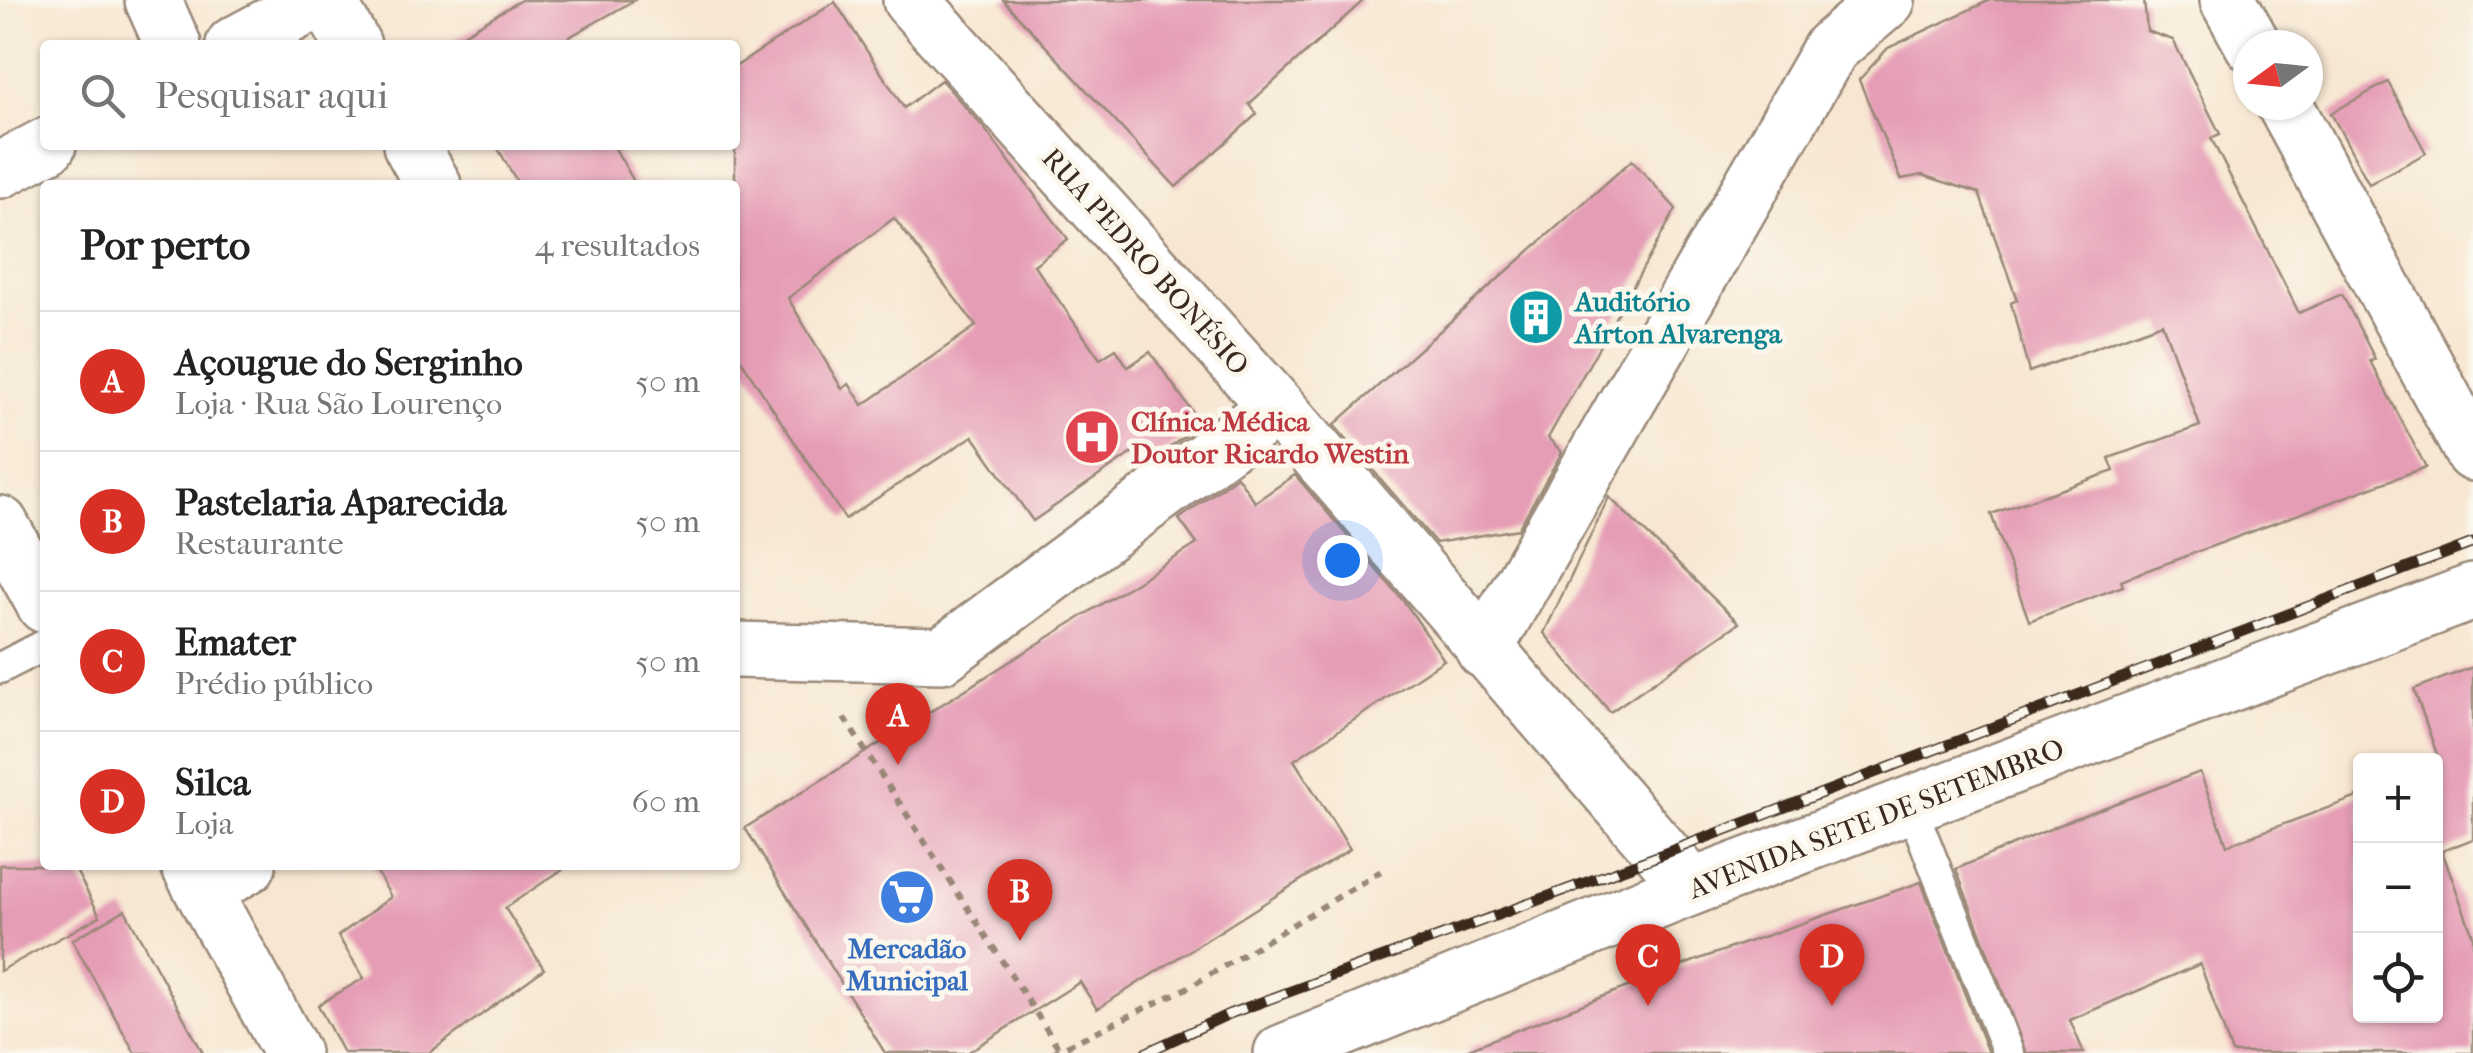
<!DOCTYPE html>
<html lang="pt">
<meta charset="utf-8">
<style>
:root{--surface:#fff;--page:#f2f2f2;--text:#222;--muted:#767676;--line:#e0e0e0;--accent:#d93025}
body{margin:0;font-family:"IM FELL French Canon",serif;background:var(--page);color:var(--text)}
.controls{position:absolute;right:30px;bottom:30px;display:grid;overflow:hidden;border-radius:10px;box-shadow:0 2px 8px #0004}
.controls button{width:90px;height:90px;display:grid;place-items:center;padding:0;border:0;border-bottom:2px solid var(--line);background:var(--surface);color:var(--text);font:50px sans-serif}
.compass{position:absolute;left:2233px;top:30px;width:90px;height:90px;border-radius:50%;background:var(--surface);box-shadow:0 2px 8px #0004;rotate:255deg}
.you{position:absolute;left:1342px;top:560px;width:35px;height:35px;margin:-25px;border:8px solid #fff;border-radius:50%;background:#1a73e8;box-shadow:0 0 0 15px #1a73e833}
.badge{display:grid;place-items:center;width:65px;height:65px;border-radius:50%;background:var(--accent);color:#fff;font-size:32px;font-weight:700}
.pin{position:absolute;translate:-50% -82px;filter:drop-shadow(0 2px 5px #0008)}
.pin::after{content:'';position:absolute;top:52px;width:35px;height:30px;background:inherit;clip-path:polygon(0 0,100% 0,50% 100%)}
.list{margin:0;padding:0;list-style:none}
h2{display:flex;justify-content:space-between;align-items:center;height:130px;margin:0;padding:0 40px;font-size:42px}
h2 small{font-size:32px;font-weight:400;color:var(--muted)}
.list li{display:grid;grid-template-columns:65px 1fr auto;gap:30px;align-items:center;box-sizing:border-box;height:140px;padding:0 40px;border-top:2px solid var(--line)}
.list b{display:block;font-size:38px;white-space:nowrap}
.list p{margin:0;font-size:32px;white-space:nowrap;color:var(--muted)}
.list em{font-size:32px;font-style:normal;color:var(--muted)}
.icon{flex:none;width:55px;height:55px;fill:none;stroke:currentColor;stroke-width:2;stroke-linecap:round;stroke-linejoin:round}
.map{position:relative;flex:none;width:2473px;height:1053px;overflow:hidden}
.search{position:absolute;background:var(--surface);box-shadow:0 2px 8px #0004;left:40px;top:40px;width:700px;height:110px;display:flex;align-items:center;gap:25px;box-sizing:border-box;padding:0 35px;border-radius:10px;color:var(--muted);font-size:38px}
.panel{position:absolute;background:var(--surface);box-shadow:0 2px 8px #0004;left:40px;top:180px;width:700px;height:690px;border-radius:10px}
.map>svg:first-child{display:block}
.building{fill:#e59cb5;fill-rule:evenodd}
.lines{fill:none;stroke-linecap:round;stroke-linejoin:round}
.lane-casing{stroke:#998878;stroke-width:35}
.street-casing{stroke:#998878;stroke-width:60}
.secondary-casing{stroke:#998878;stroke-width:60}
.path{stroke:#998878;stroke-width:6;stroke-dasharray:8 8;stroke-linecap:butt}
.lane{stroke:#fff;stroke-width:30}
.street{stroke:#fff;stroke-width:55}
.secondary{stroke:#fff;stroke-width:55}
.rail-casing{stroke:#3b2a1e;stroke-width:11}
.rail{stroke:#fbf7ec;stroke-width:8;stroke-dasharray:22;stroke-linecap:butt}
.labels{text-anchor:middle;stroke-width:10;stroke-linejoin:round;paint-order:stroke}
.street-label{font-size:28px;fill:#3b2a1e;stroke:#fbf7ec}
.culture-label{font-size:28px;font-weight:bold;fill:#0d838f;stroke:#fbf7ec;text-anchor:start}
.health-label{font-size:28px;font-weight:bold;fill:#be3a42;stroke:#fbf7ec;text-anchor:start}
.shop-label{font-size:28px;font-weight:bold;fill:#366cbe;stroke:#fbf7ec}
</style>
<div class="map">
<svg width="2473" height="1053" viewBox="0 0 2473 1053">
<rect width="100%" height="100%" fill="#fbf7ec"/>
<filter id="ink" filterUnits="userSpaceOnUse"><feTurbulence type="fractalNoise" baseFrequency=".01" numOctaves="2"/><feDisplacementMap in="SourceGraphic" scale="20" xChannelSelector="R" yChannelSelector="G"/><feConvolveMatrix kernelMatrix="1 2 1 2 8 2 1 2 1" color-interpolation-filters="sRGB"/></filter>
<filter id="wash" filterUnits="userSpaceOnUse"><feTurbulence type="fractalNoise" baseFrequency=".0048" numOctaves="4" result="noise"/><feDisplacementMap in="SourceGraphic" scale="40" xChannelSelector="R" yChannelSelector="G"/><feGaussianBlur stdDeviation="2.25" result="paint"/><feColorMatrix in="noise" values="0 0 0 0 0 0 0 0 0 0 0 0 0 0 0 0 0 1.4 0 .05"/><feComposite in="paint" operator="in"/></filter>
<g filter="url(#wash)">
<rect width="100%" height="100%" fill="#f7e7d2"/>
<g id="blocks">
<!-- building -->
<g class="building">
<polygon points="521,0 635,0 555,45 445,45"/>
<polygon points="1003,0 1364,0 1249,104 1257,114 1176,187"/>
<polygon points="1990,0 2144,0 2147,31 2173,40 2220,134 2211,138 2299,313 2342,294 2375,359 2370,361 2426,467 2121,580 2123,586 2029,621 1991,514 2114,471 2109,458 2200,426 2162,323 2029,372 2011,303 2017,300 1979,193 1922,175 1901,179 1859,80 1888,48"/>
<path d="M835 2 904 108 941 80 984 128 1068 239 1034 265 1100 359 1116 349 1128 367 1150 352 1201 424 1142 468 1132 453 1033 521 973 436 845 519 735 351V67ZM894 218 976 326 863 405 849 384 842 389 788 298Z"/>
<polygon points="2388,82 2426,153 2369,184 2331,113"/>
<polygon points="496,145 613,145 636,185 519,185"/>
<polygon points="1632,160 1676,209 1548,438 1562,452 1518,529 1436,543 1334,425"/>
<polygon points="1295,475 1406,604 1444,660 1294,760 1350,849 1097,1009 1080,982 967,1053 885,1053 745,828 1197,544 1179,519 1237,476 1255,502"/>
<polygon points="1609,497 1739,623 1610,712 1544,633"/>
<polygon points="2473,667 2473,839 2442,851 2473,936 2473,1053 2232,1053 2200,964 2070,1020 2084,1053 2026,1053 1956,869 2076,818 2200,772 2227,845 2360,796 2360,1016 2436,1016 2436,768 2441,766 2414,689"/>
<polygon points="0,865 73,865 100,916 0,971"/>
<polygon points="373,865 569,865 505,908 544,969 429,1053 343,1053 318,1005 364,978 338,936 391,897"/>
<polygon points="1921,882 1988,1053 1468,1053 1468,1049 1702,958"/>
<polygon points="125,910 203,1053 135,1053 72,940"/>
</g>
</g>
</g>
<g filter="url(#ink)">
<use href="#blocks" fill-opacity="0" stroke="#998878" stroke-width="2.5"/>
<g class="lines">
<!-- lane casing -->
<g class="lane-casing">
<g id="lane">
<polyline points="0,668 45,645"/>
<polyline points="1910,804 2008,1053"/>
</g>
</g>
<!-- street casing -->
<g class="street-casing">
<g id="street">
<polyline points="153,0 173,45"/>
<polyline points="327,0 353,45"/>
<polyline points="911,0 1277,407 1692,887"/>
<polyline points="2228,0 2253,45"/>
<polyline points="234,45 318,0"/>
<polyline points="2285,105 2473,453"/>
<polyline points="411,145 433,185"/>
<polyline points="0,170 48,145"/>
<polyline points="0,524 45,605"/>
<polyline points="735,650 942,655 1277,407"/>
<polyline points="1484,650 1831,48 1887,0"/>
<polyline points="189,865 292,1053"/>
<polyline points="203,891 248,865"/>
</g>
</g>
<!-- secondary casing -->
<g class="secondary-casing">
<polyline id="secondary" points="1282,1053 1692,887 2473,592"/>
</g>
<!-- path -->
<g class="path">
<polyline points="844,718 1060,1050"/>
<polyline points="1052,1053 1193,985 1386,868"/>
</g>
<!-- lane -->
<use href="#lane" class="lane"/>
<!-- street -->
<use href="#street" class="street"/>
<!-- secondary -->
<use href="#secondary" class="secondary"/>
<!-- rail casing -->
<g class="rail-casing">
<polyline id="rail" points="1145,1053 1229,1014 1663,854 2473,543"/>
</g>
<!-- rail -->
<use href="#rail" class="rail"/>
</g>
</g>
<!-- icons -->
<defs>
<g id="building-disc" transform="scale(2.875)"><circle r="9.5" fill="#0f9aa8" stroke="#fbf7ec"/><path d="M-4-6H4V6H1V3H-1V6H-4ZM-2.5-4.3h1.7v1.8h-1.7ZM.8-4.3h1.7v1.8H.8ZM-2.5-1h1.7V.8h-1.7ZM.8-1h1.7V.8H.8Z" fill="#fff"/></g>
<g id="hospital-disc" transform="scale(2.875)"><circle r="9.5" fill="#e0444e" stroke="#fbf7ec"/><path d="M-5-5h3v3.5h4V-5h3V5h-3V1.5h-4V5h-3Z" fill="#fff"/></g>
<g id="supermarket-disc" transform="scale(2.875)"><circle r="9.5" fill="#3f7fe0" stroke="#fbf7ec"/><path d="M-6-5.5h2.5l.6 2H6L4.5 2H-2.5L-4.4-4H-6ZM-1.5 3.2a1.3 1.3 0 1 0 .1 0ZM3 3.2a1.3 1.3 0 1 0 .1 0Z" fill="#fff"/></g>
</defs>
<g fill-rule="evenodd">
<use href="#building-disc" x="1536" y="317"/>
<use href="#hospital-disc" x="1092" y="437"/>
<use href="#supermarket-disc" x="907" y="897"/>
</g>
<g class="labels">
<!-- street labels -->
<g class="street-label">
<text transform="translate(1146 261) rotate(48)" y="10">RUA PEDRO BONÉSIO</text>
<text transform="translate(1876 818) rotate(-21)" y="10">AVENIDA SETE DE SETEMBRO</text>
</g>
<!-- culture labels -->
<g class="culture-label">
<text x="1575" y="311">Auditório<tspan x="1575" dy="32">Aírton Alvarenga</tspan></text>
</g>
<!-- health labels -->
<g class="health-label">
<text x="1131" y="431">Clínica Médica<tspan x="1131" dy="32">Doutor Ricardo Westin</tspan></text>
</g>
<!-- shop labels -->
<g class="shop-label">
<text x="907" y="958">Mercadão<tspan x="907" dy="32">Municipal</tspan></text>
</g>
</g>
</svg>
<div class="controls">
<button>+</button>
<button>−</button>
<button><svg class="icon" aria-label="locate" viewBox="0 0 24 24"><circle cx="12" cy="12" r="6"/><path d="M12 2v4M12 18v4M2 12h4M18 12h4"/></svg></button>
</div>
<svg class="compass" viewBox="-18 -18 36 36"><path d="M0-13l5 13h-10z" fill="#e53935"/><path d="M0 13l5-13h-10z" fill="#767676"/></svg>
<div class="you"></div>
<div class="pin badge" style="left:898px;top:765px">A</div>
<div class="pin badge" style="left:1020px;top:941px">B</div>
<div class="pin badge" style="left:1648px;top:1006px">C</div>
<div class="pin badge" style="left:1832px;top:1006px">D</div>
<div class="search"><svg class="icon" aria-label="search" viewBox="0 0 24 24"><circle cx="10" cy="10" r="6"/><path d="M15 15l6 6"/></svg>Pesquisar aqui</div>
<section class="panel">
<h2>Por perto<small>4 resultados</small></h2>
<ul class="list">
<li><span class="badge">A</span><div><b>Açougue do Serginho</b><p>Loja · Rua São Lourenço</p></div><em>50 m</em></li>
<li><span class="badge">B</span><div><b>Pastelaria Aparecida</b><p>Restaurante</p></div><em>50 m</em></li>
<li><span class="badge">C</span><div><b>Emater</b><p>Prédio público</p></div><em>50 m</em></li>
<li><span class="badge">D</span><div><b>Silca</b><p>Loja</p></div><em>60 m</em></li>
</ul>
</section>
</div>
